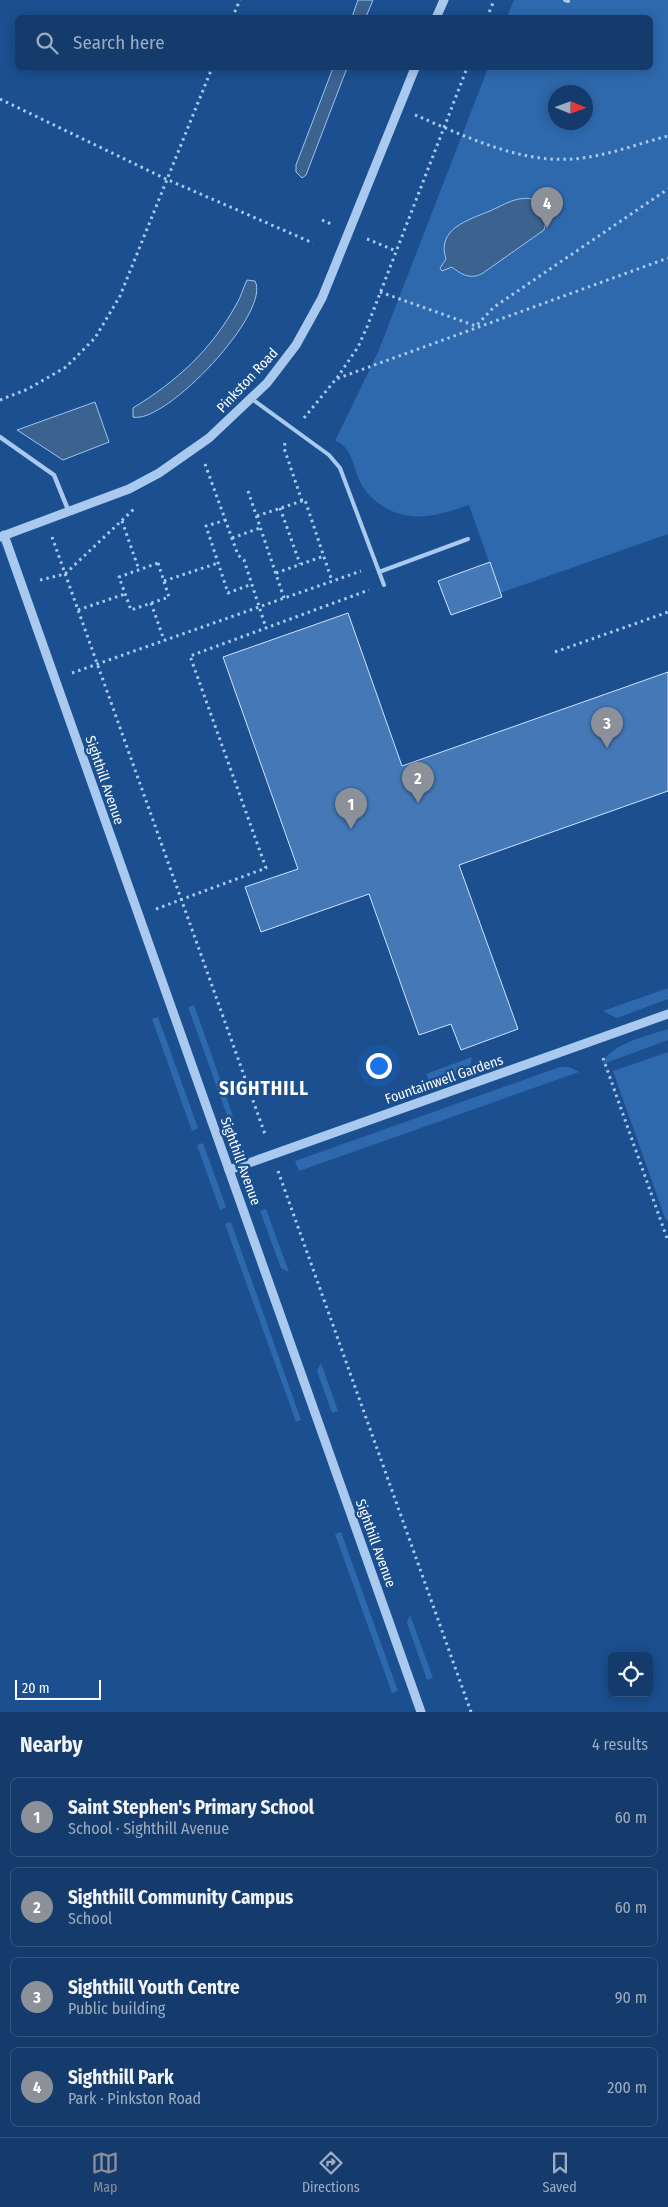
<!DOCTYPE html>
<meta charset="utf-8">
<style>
:root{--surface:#143b6b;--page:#214673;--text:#f1f3f6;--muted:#9dadc1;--line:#33557e;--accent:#8c9099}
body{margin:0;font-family:"Fira Sans Condensed",sans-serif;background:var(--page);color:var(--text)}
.controls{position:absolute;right:15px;bottom:15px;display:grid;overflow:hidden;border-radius:8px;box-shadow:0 2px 12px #0003}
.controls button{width:45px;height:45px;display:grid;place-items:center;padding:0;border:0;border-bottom:1px solid var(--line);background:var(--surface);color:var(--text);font:25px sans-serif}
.compass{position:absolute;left:548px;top:85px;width:45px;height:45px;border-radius:50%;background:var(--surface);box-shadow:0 2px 12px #0003;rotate:91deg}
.scale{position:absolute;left:15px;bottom:12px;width:86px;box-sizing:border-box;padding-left:5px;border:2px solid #fff;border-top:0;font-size:14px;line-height:18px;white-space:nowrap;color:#fff;-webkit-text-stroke:4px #1b4f8f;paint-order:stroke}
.you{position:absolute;left:378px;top:1065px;width:18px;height:18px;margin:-12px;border:4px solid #fff;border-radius:50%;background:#1a73e8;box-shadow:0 0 0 8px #1a73e833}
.badge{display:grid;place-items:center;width:32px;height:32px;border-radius:50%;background:var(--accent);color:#fff;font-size:16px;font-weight:700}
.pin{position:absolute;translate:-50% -41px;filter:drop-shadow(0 1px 2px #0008)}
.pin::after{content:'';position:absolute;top:26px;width:18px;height:15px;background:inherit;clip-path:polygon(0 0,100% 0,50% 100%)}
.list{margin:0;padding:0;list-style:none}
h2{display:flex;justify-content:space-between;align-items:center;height:65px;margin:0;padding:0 20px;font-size:21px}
h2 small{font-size:16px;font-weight:400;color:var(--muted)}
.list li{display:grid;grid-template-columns:32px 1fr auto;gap:15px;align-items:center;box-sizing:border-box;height:80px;margin:0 10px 10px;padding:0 10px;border:1px solid var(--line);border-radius:8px}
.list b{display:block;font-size:19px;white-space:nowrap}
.list p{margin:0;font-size:16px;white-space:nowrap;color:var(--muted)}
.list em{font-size:16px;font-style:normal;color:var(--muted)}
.icon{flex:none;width:28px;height:28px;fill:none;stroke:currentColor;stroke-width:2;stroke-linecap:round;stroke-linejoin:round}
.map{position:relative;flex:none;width:668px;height:1712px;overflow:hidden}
.search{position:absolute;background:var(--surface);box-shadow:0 2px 12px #0003;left:15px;right:15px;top:15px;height:55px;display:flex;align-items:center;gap:12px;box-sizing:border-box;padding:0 18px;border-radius:8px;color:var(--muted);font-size:19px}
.sheet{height:425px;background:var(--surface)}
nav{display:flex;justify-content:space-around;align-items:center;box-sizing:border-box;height:70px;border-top:1px solid var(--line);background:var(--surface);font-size:14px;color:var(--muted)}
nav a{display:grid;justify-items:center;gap:2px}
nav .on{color:var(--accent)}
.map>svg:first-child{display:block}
.green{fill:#2e69ad;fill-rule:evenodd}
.water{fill:#3c6290;stroke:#9cc4f0}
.building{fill:#4478b7;stroke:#cfe3fa}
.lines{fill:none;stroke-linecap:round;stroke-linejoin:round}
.path{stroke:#a9c9ee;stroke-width:3;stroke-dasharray:2.5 4;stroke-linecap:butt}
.service{stroke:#a9c9ee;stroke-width:4}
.pedestrian{stroke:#a9c9ee;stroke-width:4.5}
.tertiary{stroke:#a9c9ee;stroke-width:9}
.labels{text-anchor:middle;stroke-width:5;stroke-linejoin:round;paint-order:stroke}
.street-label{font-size:14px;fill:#fff;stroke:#1b4f8f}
.district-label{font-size:19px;font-weight:bold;letter-spacing:1px;fill:#fff;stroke:#1b4f8f}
</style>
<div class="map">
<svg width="668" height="1712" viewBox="0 0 668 1712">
<rect width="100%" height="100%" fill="#1b4f8f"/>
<!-- green -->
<g class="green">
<path d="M514 0H668V534L500 593 469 505C439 515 413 524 384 507 374 501 365 492 360 482 353 467 352 446 335 441L378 352 488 68H650V18L507 17ZM556 92H586V122H556Z"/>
<polygon points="668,988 668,999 617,1018 603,1011"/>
<polygon points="194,1005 233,1116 228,1118 188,1007"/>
<polygon points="158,1017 198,1128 192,1131 152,1019"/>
<path d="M668 1029V1040L603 1064C608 1044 650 1035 668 1029Z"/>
<polygon points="668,1052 668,1220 666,1221 613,1071"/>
<polygon points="472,1057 469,1070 430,1084 426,1074"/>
<polygon points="560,1067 569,1067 579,1072 299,1171 295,1161"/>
<polygon points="203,1143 226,1207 220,1210 197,1145"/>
<polygon points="266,1209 289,1272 281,1268 260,1211"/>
<polygon points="231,1222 301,1420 296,1422 225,1224"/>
<polygon points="321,1363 338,1411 332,1413 317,1371"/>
<polygon points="341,1532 398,1691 392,1693 335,1534"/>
<polygon points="410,1615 433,1678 427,1680 407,1623"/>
</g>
<!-- water -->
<g class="water">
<polygon points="358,0 373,0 366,17 352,17"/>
<polygon points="333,68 347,68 306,175 302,178 296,172 296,165"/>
<path d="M552 195 556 200 548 214 544 230 483 273C471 280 462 275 452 267L442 271 440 268 446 259C436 229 468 220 490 211 499 207 509 201 519 199 536 196 533 205 552 195Z"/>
<path d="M247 280 255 281C272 312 165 425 133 417V408C177 381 211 350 236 305 241 297 243 288 247 280Z"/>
<polygon points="95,402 109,442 63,460 17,430"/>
</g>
<!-- building -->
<g class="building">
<polygon points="490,562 502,597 451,615 438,581"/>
<polygon points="348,613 402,766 668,672 668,791 459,865 518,1029 461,1050 451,1024 419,1035 369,894 261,932 245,887 298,869 223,657"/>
</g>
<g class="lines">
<!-- path -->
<g class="path">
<polyline points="232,18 240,0"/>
<polyline points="487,18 494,0"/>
<polyline points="0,99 166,179 313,243"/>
<path d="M415 115C463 135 518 163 572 159 604 157 637 144 668 136"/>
<polyline points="322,220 331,224"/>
<polyline points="367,239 396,251"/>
<polyline points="380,292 476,326 494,307 668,189"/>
<polyline points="337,378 358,347 367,327 467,68"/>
<polyline points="0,400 28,389 66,367 95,338 120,296 212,68"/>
<polyline points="304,418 336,379 668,258"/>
<polyline points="285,443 284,448 302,501"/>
<polyline points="205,464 238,555 244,560 266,628"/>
<polyline points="248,491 284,598"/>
<polyline points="280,508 300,564"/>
<polyline points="257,516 305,500 332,581"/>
<polyline points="226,520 206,526 228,593 252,584"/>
<polyline points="122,521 139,570"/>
<polyline points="52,537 266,1137"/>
<polyline points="232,538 260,528"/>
<polygon points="158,563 169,597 131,610 119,577"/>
<polyline points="276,573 324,556"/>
<polyline points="40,580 65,574 135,508"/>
<polyline points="164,581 218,563"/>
<polyline points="151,603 164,640"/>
<polyline points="78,610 125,594"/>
<polyline points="555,652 668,612"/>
<polyline points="72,673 361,571"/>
<polyline points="156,909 266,868 190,656 369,590"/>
<polyline points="603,1058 668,1241"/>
<polyline points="278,1171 471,1712"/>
</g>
<!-- service -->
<g class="service">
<polyline points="565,0 568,1"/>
<polyline points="252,399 329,455 340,468 384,585"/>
<polyline points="379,572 468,539"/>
</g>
<!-- pedestrian -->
<polyline class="pedestrian" points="0,437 54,475 69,512"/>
<!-- tertiary -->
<g class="tertiary">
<polyline points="436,18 444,0"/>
<polyline points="4,535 421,1712"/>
<polyline points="0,537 129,489 159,473 209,438 267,383 296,345 322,298 415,68"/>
<polyline points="229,1170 668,1014"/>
</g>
</g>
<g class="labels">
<!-- street labels -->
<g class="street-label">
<text transform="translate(247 380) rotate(-47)" y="5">Pinkston Road</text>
<text transform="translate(105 780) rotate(71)" y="5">Sighthill Avenue</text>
<text transform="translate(444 1079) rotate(-19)" y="5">Fountainwell Gardens</text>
<text transform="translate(241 1161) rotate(70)" y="5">Sighthill Avenue</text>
<text transform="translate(376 1543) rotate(70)" y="5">Sighthill Avenue</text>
</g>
<!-- district labels -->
<g class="district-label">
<text x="264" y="1095">SIGHTHILL</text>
</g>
</g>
</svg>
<div class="controls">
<button><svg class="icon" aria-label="locate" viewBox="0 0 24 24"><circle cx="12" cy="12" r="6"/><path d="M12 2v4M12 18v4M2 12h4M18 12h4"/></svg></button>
</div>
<svg class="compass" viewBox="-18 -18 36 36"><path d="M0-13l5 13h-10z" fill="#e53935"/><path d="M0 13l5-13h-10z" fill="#9dadc1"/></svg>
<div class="scale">20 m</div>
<div class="you"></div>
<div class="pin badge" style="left:351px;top:829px">1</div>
<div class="pin badge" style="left:418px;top:803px">2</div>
<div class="pin badge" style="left:607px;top:748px">3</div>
<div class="pin badge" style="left:547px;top:228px">4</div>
<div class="search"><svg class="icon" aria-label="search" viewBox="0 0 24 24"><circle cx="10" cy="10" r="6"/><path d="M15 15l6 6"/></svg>Search here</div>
</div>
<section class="sheet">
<h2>Nearby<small>4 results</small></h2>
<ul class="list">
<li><span class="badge">1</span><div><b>Saint Stephen's Primary School</b><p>School · Sighthill Avenue</p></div><em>60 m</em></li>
<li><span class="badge">2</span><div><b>Sighthill Community Campus</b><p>School</p></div><em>60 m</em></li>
<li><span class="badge">3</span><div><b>Sighthill Youth Centre</b><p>Public building</p></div><em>90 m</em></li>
<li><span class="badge">4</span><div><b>Sighthill Park</b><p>Park · Pinkston Road</p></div><em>200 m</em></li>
</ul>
</section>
<nav>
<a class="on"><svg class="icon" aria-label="map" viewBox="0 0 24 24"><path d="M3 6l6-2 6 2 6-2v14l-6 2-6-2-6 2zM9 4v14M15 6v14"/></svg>Map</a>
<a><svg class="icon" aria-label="directions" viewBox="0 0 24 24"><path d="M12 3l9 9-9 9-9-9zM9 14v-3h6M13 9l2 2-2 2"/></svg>Directions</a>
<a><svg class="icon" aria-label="saved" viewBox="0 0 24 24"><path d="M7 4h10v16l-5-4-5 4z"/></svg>Saved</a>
</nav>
